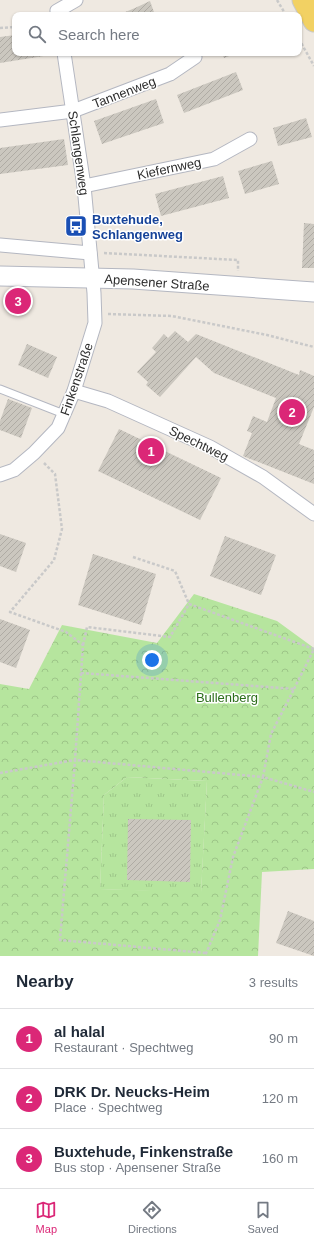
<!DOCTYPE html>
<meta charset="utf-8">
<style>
:root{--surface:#fff;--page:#f2f2f3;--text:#1f2937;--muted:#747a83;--line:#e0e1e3;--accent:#db2777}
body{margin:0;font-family:Helvetica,sans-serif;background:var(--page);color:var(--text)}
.you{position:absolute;left:152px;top:660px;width:14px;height:14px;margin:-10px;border:3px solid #fff;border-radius:50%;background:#1a73e8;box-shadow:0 0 0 6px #1a73e833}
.badge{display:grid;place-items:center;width:26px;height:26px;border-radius:50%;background:var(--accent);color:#fff;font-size:13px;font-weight:700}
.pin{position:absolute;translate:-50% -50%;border:2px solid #fff;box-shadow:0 1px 4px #0006}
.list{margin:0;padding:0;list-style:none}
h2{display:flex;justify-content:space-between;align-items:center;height:52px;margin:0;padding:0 16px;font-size:17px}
h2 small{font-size:13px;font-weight:400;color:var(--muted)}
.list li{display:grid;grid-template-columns:26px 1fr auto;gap:12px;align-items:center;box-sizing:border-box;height:60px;padding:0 16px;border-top:1px solid var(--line)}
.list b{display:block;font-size:15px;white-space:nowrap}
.list p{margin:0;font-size:13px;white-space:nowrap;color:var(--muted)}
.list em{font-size:13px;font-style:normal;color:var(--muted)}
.icon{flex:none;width:22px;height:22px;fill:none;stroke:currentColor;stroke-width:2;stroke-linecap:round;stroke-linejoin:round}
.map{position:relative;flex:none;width:314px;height:956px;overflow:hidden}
.search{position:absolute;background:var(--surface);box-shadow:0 1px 3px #0004;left:12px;right:12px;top:12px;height:44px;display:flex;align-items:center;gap:10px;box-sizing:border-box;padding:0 14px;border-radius:8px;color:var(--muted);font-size:15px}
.sheet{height:232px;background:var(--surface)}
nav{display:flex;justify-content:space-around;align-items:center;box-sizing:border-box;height:56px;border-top:1px solid var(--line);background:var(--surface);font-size:11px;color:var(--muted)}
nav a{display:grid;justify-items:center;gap:2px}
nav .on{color:var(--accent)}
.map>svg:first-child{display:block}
.grass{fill:url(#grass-tufts)}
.forest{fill:url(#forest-crowns);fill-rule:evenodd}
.building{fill:url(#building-hatch)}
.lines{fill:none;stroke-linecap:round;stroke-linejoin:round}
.lane-casing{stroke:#b4b7c1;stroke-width:9}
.street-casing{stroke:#b4b7c1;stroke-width:15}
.secondary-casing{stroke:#b4b7c1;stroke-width:21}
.primary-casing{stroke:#c9c9c9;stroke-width:23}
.path{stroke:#c9c9c9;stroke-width:2.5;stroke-dasharray:3 2;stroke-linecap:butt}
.lane{stroke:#fff;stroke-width:7}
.street{stroke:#fff;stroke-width:13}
.secondary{stroke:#fff;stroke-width:19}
.primary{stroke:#f2d163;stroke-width:21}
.labels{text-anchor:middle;stroke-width:3;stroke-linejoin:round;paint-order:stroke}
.street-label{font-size:13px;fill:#2e2e2e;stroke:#fff}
.transit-label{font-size:13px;font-weight:bold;fill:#164399;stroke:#fff;text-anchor:start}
.park-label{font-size:13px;fill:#2c6e1b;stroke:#fff}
</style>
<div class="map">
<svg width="314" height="956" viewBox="0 0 314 956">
<defs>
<pattern id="grass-tufts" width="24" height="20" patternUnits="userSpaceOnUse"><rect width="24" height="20" fill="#b6e59e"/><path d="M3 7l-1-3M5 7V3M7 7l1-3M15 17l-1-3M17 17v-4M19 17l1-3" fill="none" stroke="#9dc588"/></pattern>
<pattern id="forest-crowns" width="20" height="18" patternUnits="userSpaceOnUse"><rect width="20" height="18" fill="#b6e59e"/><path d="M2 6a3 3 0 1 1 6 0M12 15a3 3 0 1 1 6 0" fill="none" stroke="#9dc588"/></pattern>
<pattern id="building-hatch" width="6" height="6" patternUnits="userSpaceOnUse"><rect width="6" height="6" fill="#cbc7bf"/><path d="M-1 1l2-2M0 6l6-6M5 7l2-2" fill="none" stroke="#afaba4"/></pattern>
</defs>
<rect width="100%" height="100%" fill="#efe9e1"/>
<!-- grass -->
<polygon class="grass" points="127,777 207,781 201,893 100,889 104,795"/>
<!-- forest -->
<path class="forest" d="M194 594 277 621 314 648V869L262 872 258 956H0V684L29 689 62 625 157 643ZM127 777 207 781 201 892 100 889 104 795Z"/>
<!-- building -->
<g class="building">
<polygon points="150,1 155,15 118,15 135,8"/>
<polygon points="15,35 15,53 50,53 50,55 0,63 0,37"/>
<polygon points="222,53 237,53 224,58"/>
<polygon points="236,72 243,90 184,113 177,95"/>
<polygon points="156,99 164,123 102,144 94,121"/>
<polygon points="306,118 312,137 278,146 273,128"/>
<polygon points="64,139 68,165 0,174 0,148"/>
<polygon points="272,161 279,184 245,194 238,171"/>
<polygon points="223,176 229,198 161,216 155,194"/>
<polygon points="304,223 314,224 314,268 302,268"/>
<polygon points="175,331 188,342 196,334 299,375 300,370 314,376 314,407 299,444 314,450 314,484 243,456 252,433 247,431 253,416 267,422 276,398 214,373 196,357 160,397 146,385 148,382 137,372 156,352 152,348 164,334 168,338"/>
<polygon points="27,344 57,357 48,378 18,365"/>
<polygon points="8,399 32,408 21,438 0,430 0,421"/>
<polygon points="119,429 221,478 200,520 98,471"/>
<polygon points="0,534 26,543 16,572 0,566"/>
<polygon points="225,536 276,555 261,595 210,576"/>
<polygon points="93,554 156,574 141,625 78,605"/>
<polygon points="0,619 30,630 16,668 0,662"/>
<polygon points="128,819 191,820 190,882 127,880"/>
<polygon points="288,911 314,921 314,956 276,943"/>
</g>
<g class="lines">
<!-- lane casing -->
<g class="lane-casing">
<polyline id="lane" points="0,389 64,414"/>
</g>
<!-- street casing -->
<g class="street-casing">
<g id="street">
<polyline points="58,15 57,11 76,0"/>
<polyline points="0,120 73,111 170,74 195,57"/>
<polyline points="84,186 214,159 250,139"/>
<polyline points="0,245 90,253"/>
<polyline points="74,391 108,401 210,447 263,477 314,514"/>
<polyline points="0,475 14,470 34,453 58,428 74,391 95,323 94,293 84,186 64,53"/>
</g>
</g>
<!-- secondary casing -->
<g class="secondary-casing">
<polyline id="secondary" points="0,276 133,279 314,292"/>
</g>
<!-- primary casing -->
<g class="primary-casing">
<polyline id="primary" points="303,0 314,21"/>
</g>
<!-- path -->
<g class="path">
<polyline points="277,0 286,15"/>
<polyline points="0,28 15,27"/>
<polyline points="299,39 314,66"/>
<polyline points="104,253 238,260 238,271"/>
<polyline points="108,314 172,316 267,335 314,347"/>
<polyline points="44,463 55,474 62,529 54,560 10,612 66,632 83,645 75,760 263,777 233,857 220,920 205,956"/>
<polyline points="133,557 175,571 189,604"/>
<polyline points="83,645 87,627 170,637 189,604 314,649"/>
<polyline points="81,673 294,689 271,734 263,777 314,792"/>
<polyline points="294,689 314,649"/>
<polyline points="0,773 75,760 60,940 206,953"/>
</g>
<!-- lane -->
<use href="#lane" class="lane"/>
<!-- street -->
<use href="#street" class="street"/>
<!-- secondary -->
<use href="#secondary" class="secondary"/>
<!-- primary -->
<use href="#primary" class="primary"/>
</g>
<!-- icons -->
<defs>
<g id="bus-square" transform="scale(1.15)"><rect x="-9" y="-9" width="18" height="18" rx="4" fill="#1a4fb4" stroke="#fff"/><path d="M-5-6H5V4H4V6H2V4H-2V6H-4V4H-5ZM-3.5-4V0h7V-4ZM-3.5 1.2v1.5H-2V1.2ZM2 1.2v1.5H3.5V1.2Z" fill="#fff"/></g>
</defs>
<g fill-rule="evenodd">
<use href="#bus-square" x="76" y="226"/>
</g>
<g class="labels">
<!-- street labels -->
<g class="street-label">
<text transform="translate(124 92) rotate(-21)" y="5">Tannenweg</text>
<text transform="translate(79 153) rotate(82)" y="5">Schlangenweg</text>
<text transform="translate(169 168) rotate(-12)" y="5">Kiefernweg</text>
<text transform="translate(157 282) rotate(4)" y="5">Apensener Straße</text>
<text transform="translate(76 379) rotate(-71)" y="5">Finkenstraße</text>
<text transform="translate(199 443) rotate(26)" y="5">Spechtweg</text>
</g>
<!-- transit labels -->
<g class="transit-label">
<text x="92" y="224">Buxtehude,<tspan x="92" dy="15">Schlangenweg</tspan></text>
</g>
<!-- park labels -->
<g class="park-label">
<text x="227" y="702">Bullenberg</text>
</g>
</g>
</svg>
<div class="you"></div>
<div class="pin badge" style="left:151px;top:451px">1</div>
<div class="pin badge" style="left:292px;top:412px">2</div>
<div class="pin badge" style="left:18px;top:301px">3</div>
<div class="search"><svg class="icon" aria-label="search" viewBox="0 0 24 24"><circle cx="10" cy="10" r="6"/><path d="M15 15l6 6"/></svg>Search here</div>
</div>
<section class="sheet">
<h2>Nearby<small>3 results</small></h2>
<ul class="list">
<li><span class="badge">1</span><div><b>al halal</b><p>Restaurant · Spechtweg</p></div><em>90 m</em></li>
<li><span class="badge">2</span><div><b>DRK Dr. Neucks-Heim</b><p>Place · Spechtweg</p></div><em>120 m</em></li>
<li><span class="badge">3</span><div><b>Buxtehude, Finkenstraße</b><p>Bus stop · Apensener Straße</p></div><em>160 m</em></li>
</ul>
</section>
<nav>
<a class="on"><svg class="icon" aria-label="map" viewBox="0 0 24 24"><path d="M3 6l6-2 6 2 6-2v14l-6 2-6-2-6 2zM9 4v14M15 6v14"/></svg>Map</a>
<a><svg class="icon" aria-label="directions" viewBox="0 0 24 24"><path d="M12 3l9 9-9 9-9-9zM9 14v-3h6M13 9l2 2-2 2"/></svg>Directions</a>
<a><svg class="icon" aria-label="saved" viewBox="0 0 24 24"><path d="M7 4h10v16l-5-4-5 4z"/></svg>Saved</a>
</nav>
